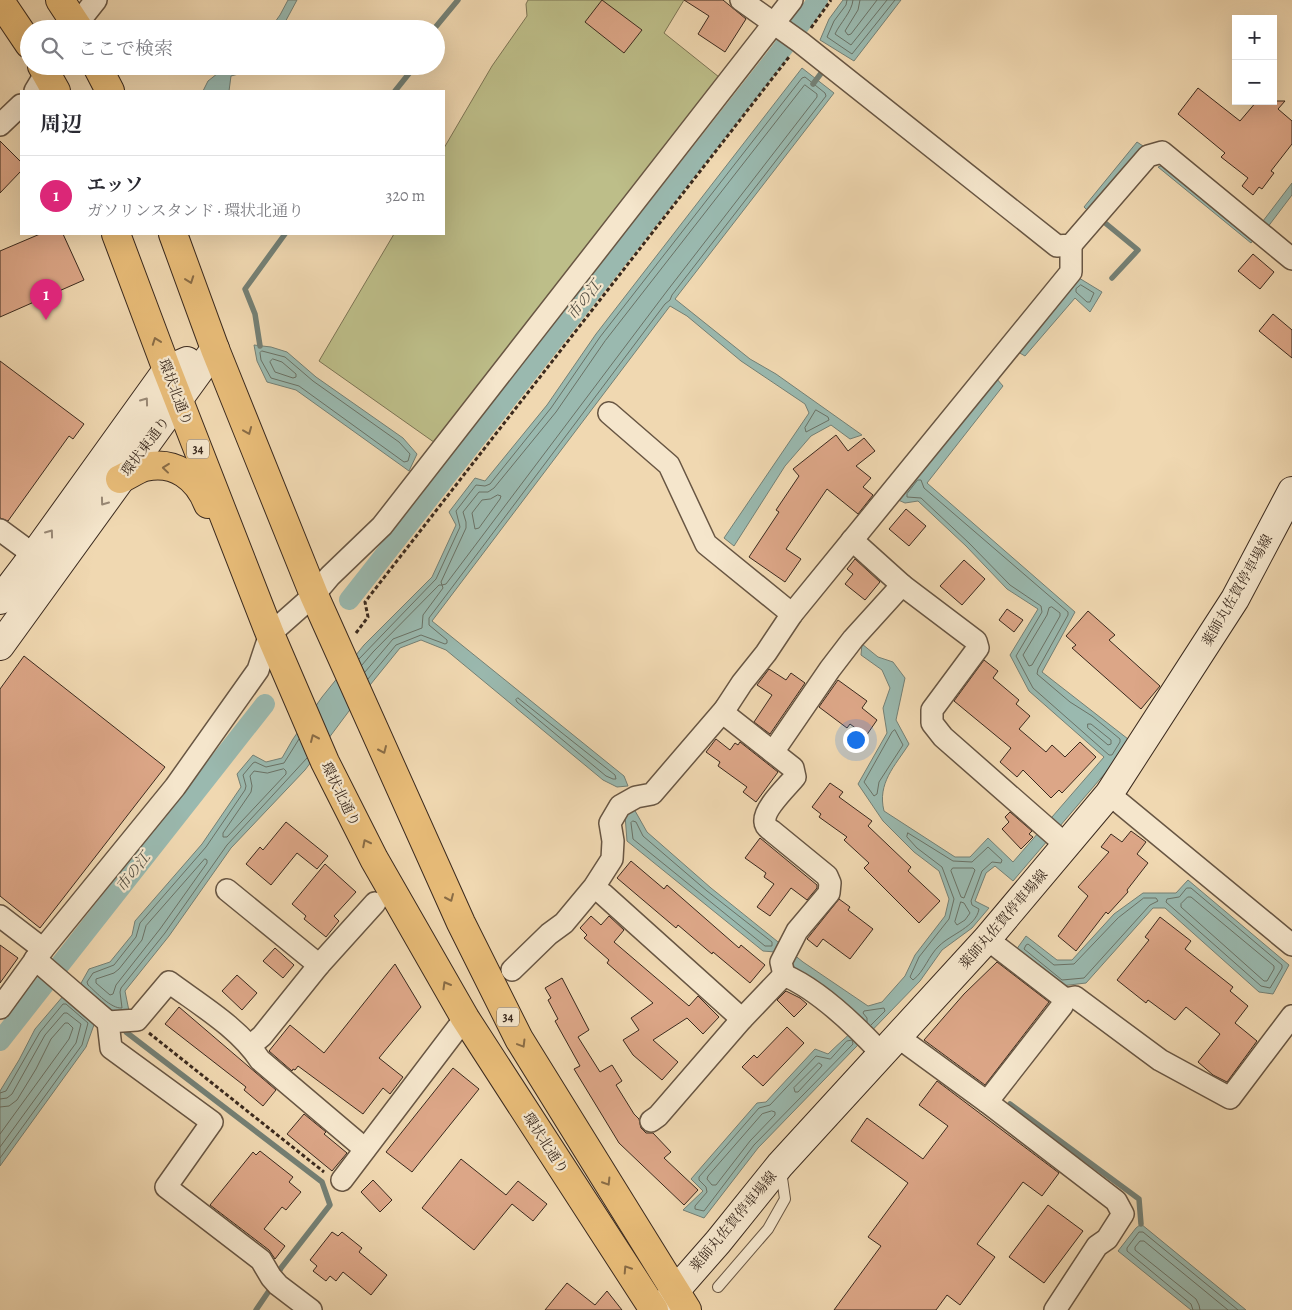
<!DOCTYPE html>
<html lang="ja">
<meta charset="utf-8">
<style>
:root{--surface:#fff;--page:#f7f7f7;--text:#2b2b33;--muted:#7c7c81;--line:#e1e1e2;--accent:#db2777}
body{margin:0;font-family:Alegreya,"Noto Serif JP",serif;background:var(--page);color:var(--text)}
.controls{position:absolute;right:15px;top:15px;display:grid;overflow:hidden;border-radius:0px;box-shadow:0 5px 20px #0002}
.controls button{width:45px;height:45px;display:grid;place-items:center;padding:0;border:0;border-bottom:1px solid var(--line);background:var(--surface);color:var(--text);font:25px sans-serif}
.you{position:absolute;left:855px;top:739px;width:18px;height:18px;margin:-12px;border:4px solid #fff;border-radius:50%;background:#1a73e8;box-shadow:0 0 0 8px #1a73e833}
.badge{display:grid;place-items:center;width:32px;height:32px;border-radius:50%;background:var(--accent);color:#fff;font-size:16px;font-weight:700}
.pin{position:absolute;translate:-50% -41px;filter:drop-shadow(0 1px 2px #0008)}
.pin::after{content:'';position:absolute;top:26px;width:18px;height:15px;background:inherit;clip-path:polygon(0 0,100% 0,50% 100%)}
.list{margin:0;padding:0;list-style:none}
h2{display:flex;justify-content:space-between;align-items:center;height:65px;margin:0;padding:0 20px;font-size:21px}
h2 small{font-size:16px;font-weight:400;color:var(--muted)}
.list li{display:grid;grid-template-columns:32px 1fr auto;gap:15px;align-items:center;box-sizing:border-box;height:80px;padding:0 20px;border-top:1px solid var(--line)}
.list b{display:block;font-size:19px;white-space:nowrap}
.list p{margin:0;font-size:16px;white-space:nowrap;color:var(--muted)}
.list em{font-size:16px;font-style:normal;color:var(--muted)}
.icon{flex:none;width:28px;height:28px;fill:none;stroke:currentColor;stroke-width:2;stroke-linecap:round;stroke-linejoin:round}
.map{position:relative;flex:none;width:1292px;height:1310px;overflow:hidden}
.search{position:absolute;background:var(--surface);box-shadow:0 5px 20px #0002;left:20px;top:20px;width:425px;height:55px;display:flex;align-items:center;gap:12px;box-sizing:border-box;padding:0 18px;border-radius:28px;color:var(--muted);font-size:19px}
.panel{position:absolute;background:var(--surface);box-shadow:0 5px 20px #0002;left:20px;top:90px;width:425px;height:145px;border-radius:0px}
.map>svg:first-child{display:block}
.green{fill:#bdbe89;stroke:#7c7454}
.water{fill:#9ab9af;stroke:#748075}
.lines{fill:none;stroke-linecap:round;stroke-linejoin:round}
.shore{stroke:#6a7266;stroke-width:1}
.stream{stroke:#748075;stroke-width:5.5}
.canal{stroke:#9ab9af;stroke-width:20}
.building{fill:#dca687;stroke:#3b2a1e}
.service-casing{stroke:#685643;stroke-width:12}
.minor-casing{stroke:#685643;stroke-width:24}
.secondary-casing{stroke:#3b2a1e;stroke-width:30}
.trunk-casing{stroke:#3b2a1e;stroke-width:30}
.path{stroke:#3b2a1e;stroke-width:3;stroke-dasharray:4 2.5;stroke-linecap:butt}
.service{stroke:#f5e6cc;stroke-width:10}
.minor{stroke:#f5e6cc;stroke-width:21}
.secondary{stroke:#f5e6cc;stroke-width:28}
.trunk{stroke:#e8bc78;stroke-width:28}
.oneway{stroke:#896c46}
.oneway2{stroke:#988875}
.labels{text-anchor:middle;stroke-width:4.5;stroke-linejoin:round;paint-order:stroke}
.shield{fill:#f5e6cc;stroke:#736252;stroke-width:1}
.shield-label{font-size:12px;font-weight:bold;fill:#3b2a1e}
.street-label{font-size:14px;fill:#3b2a1e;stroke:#f5e6cc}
.water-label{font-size:15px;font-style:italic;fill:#534e42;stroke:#f5e6cc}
</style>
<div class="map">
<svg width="1292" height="1310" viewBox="0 0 1292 1310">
<rect width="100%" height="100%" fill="#f0d8b1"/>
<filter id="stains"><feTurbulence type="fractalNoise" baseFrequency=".004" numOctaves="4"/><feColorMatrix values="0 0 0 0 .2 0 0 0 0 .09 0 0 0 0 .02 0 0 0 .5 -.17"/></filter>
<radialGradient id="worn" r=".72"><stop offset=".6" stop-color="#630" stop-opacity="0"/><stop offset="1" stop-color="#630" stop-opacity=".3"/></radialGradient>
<!-- green -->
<polygon class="green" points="528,0 684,0 664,33 724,81 438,445 319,361 394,234 444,234 444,148 492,66 527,16 526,4"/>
<!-- water -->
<g class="water">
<polygon points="288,0 297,0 283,26 280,29 270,29 280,15"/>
<polygon points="843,0 901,0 854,61 820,40 829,19"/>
<polygon points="227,66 250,66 246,72 231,76 229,91 203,91 208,81"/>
<polygon points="802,68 834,93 675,299 750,359 776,374 862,435 850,439 831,425 811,436 785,466 734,546 724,538 809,413 805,404 741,361 687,316 670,306 432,621 624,776 628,786 617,787 603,780 446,650 421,640 400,648 349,711 305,770 231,848 169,936 125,991 129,1011 116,1013 80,985 89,969 110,962 132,935 135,921 202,844 241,787 237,774 253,755 266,762 282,758 293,739 322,697 364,645 432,577 456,525 449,512 475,478 485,481 547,405 596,334"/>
<polygon points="1137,142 1143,146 1089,212 1084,207"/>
<polygon points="1167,164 1255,238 1251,243 1158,167"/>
<polygon points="1292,183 1292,195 1267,228 1263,221"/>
<polygon points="1079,278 1102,292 1090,312 1075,298 1025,356 1018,352"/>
<polygon points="254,345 271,347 287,352 316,377 403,438 417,454 409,471 296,390 267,382 257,361"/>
<path d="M996 378 1003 386 927 483 1075 612 1042 672 1128 739 1112 765 1013 881 995 866 986 873 975 901 989 908 972 928 942 950 920 981 758 1148 704 1218 683 1210 703 1191 691 1179 757 1103 766 1102 815 1049 828 1054C840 1042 852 1033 863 1020L837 997 816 984 775 952 763 951 627 841 625 815 634 809 647 832 711 888 803 962 868 1006 882 1002 905 976 915 955 945 916 949 899 939 871 914 852 883 821 858 784 887 733 883 708 890 688 882 670 861 655 862 644 878 657 893 662 905 678 896 720 909 744C895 766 877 783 884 811L955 857H970L988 838 1013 862 1104 757 1029 691 1010 655 1038 609 1007 589 966 546 918 501 905 503 896 499Z"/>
<polygon points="1188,880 1289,965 1273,994 1259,992 1165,908 1153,908 1086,983 1061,986 1016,950 1026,936 1057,960 1072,960 1114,914 1143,893 1176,893"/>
<polygon points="64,995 95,1022 86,1047 0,1166 0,1091 19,1060 35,1029"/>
<polygon points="1141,1224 1246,1310 1191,1310 1118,1251 1136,1228"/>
</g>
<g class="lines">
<!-- shore -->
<g class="shore">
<polyline points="847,0 846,5 834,21 827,37 852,54 895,0"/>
<path d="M853 0C852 12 840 23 835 34L851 45 887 0"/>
<polyline points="860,0 858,10 845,31 848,35 851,34 877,0"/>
<polygon points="805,85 817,94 817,97 667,291 446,584 442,585 441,582 466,528 466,522 463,512 479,492 488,492 494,488 556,412 605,341"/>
<polygon points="1081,285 1094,293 1090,302 1087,302 1076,292 1076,289"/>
<polygon points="262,351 285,357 313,381 399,442 410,454 408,461 404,462 299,386 271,378 261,360 260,353"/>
<polygon points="273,359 282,362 296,374 296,377 293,378 275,372 270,362"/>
<polygon points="816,410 828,417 829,420 806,432 805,428"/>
<polygon points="918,480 921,480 924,488 1068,612 1068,615 1038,669 1037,674 1070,702 1092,716 1120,739 1120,742 1112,755 1109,755 1033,688 1016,656 1042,612 1041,606 1010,585 969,543 921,498 907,497 907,494"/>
<polygon points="498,495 501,496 500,499 479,528 475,529 472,513 482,500 490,499"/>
<polygon points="1052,607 1060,613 1060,616 1032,665 1029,666 1023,655 1047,615 1049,608"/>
<polyline points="359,659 436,579 460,527 456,511 476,485 485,486 490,484 551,408 600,337 802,78 805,77 825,93 826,96 672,295 670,300 665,304 429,618 429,625 447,640 447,643 445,644 421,635 396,645 368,679"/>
<polyline points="362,665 373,652 439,585 442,585 443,588 423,615 422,628 393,639 365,672"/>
<polygon points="518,698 615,775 616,779 613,779 606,776 517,702 516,700"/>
<polygon points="1088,724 1091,724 1111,740 1111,744 1108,745 1088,728"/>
<polygon points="895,730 903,745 879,782 877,794 874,796 864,782 892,732"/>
<path d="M299 739 284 763 266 767 255 762 253 763 243 775 246 786 245 790 206 847 140 923 136 937 114 965 93 973 87 982 88 985C96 992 111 1009 122 1008L120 992 121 988 165 933 227 845 307 758"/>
<polygon points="284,769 286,771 286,774 227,837 223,837 223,833 251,792 252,786 250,776 254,771 267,773"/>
<polygon points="633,821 636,822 643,836 707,891 772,942 772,946 765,946 633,839 631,823"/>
<path d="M908 833 953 861 972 862 988 847 1002 860 1001 863 992 862 982 871 971 901 972 905 979 909C976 927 951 934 939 946 929 955 924 972 913 980L910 977 919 957 949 919 954 899 942 867 917 848 907 837Z"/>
<polygon points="205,859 207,860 207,863 160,929 116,985 113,994 110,995 96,983 96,979 114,973 119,969 142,940 146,926"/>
<polygon points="953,868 973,868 975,870 964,898 961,897 951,871"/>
<polygon points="1187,888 1191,888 1282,965 1282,968 1270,988 1261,986 1166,902 1167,899 1179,897"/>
<polygon points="1188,897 1191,897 1274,966 1274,969 1267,981 1264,981 1181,907 1181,904"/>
<polygon points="1144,898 1156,898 1158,901 1150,905 1084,978 1062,980 1024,949 1026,945 1028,944 1054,965 1074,964 1118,918"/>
<polygon points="961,902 964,903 970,913 965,920 957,925 955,922"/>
<polyline points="867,1022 867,1018 863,1013 864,1011 884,1008 885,1011 871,1025"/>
<polygon points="847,1041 852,1040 853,1044 754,1145 704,1211 695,1209 695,1206 707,1192 706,1187 699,1180 699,1177 759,1108 770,1105 816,1056 830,1059"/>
<polygon points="819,1063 822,1065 821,1067 798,1092 795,1092 794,1088"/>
<polyline points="0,1093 6,1091 40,1032 63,1004 66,1004 88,1023 82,1045 0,1158"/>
<polyline points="0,1099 7,1098 12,1094 45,1035 64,1013 67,1013 81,1024 76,1043 0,1147"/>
<polyline points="0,1107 9,1106 17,1100 36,1069 51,1039 65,1023 68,1023 73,1028 69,1039 0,1134"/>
<polygon points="772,1111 775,1112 775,1115 750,1141 716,1185 712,1185 707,1179 708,1176 762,1114"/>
<polyline points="1193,1310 1191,1304 1127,1251 1127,1248 1139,1232 1143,1232 1238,1310"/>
<polyline points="1200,1310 1199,1305 1196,1299 1135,1250 1135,1247 1140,1241 1144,1241 1228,1310"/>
</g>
<!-- stream -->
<g class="stream">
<polyline points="434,29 458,0"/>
<polyline points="813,84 825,68"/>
<polyline points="395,91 415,66"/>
<polyline points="1104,222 1138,250 1112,278"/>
<polyline points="260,346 255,314 245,289 285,234"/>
<polyline points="124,1026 126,1032 322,1182 330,1205 281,1268 277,1276"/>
<polyline points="1010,1104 1139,1199 1141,1224"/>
<polyline points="256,1310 273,1285"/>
</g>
<!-- canal -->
<g class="canal">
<polyline points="349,600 780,52 818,0"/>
<polyline points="0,1041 265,704"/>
</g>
</g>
<!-- building -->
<g class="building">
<polygon points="602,0 642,30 624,53 585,22"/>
<polygon points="684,0 723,0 746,19 725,52 698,34 709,16"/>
<polygon points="1198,88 1240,121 1257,101 1285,101 1278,109 1292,121 1292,144 1271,171 1274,173 1262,189 1259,187 1253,195 1242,186 1248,178 1221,157 1225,153 1178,114"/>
<polygon points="0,141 21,162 21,171 0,193"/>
<polygon points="40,234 63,234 84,280 0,317 0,251"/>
<polygon points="1253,254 1274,272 1260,289 1238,271"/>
<polygon points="1273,314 1292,330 1292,358 1259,331"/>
<polygon points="0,361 84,424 73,439 69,436 8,521 0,518"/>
<polygon points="836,435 848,451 864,438 875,451 856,466 871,478 863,487 873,495 858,514 827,489 786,549 801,559 785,582 749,557 779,512 776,510 799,476 793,469"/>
<polygon points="906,509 926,526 909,546 889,529"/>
<polygon points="855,559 880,582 865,600 845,584 853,574 847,569"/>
<polygon points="964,560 985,579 962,605 940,586"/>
<polygon points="1007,609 1023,620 1014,632 999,620"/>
<polygon points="1088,611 1115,635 1109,640 1160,686 1141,709 1072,648 1076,645 1066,636"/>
<polygon points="24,656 165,767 40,928 0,896 0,689"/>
<polygon points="984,660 998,671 993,678 1019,700 1016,704 1030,716 1019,729 1046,752 1052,745 1065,757 1080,742 1096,757 1062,793 1059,790 1051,798 1023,770 1017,777 1000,762 1011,748 954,701"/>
<polygon points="769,669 786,680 791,673 805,683 770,734 754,722 772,695 757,685"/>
<polygon points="838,680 867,701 862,708 877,720 866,736 850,724 847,728 819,707"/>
<polygon points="716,739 730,750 735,743 738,745 740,742 778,772 756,802 743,792 747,787 718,766 720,762 706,752"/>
<polygon points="830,783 843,792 839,797 872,821 868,826 911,867 908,871 940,901 919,923 864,868 869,863 844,840 847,837 819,817 821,814 812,807"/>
<polygon points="1010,812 1032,831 1029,834 1033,837 1021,849 1002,829 1009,822 1005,817"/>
<polygon points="286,822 328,856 317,869 297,853 271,885 246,864 260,847 263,850"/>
<polygon points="1131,831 1146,842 1137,854 1148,863 1127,890 1128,892 1108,914 1106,912 1076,951 1058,936 1088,896 1078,887 1109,852 1101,847 1111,834 1122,842"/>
<polygon points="760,838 817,885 817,888 807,900 791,888 770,916 757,907 774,884 764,877 766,873 745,858"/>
<polygon points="631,861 664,889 667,885 739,948 741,945 765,965 750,983 713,952 712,954 678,925 676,928 617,878"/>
<polygon points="325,864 356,892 334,916 339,921 326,937 304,919 306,916 292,904"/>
<polygon points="839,899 850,907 848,910 873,929 850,959 823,939 817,947 807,939"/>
<polygon points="591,916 601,925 609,916 624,930 614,942 689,1006 698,996 719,1017 703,1034 687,1018 653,1040 678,1062 662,1080 633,1055 623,1040 639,1030 631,1018 653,1003 607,963 609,960 584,938 587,935 580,928"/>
<polygon points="1160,917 1191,941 1185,949 1233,987 1230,991 1248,1006 1235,1023 1257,1041 1227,1082 1213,1075 1198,1062 1220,1034 1186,1007 1175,1020 1148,1000 1146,1003 1117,980 1149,940 1145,937"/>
<polygon points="0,945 18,958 0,983"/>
<polygon points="275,948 294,965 283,978 263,961"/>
<polygon points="997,962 1049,1002 985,1085 924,1040 964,994"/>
<polygon points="395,964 421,1007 379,1058 403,1077 390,1094 383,1088 363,1114 298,1066 295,1070 293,1069 292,1071 269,1051 290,1025 324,1053"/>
<polygon points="237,975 257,993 242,1010 222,991"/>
<polygon points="562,978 589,1030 578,1037 600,1072 612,1065 622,1081 616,1085 634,1114 639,1119 641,1128 646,1133 653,1133 671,1152 664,1158 698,1190 684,1205 619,1143 574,1069 580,1066 555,1021 558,1019 548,1000 551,998 545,988"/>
<polygon points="786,991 800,998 807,1004 794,1017 777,1000"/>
<polygon points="179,1007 276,1090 263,1106 244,1090 246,1087 165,1024"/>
<polygon points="787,1027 804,1043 763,1086 742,1067 754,1055 757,1058"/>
<polygon points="453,1068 479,1089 412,1172 386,1152"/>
<polygon points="937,1081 1059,1173 1042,1196 1023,1182 977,1244 995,1257 960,1305 947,1295 936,1310 834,1310 881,1246 868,1237 908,1183 851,1141 867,1118 923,1159 948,1126 919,1105"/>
<polygon points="304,1114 326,1132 324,1134 347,1153 332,1171 287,1134"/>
<polygon points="260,1151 293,1177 289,1182 301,1192 286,1210 282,1207 264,1229 285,1246 275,1259 269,1250 210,1205 253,1152 256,1155"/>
<polygon points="461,1159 506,1195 518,1181 547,1204 533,1221 512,1204 474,1250 422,1208"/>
<polygon points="373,1180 392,1200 380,1212 361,1192"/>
<polygon points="1048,1205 1083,1231 1044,1283 1009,1257"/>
<polygon points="332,1232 338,1236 342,1232 362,1248 359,1252 387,1275 371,1295 343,1272 336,1281 330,1276 326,1281 313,1271 317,1266 310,1260"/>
<polygon points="567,1283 595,1305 607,1291 622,1310 545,1310"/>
</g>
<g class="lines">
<!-- service casing -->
<g class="service-casing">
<polyline id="service" points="718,1287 768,1229 785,1199 781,1171"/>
</g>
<!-- minor casing -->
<g class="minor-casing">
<g id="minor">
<polyline points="741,0 800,42 1057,246 1071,245 1148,156 1162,152 1292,259"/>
<polyline points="73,29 96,0"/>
<polyline points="35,91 50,66"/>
<polyline points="0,125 21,105"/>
<polyline points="609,413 669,465 706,544 792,614"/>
<polyline points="0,530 34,555"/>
<polyline points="852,540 902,585"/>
<path d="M725 709 727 716 793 768 795 777C787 787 763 809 765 822 765 826 769 829 772 831L827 876 830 883 829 893 797 931 781 962 784 975"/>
<polyline points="773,752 830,669 853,639 902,585 976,641 978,648 932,710 932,723 943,737 1066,845"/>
<polyline points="1109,794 1292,945"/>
<polyline points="227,890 319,965"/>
<path d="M603 894 742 1019 784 975C819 990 856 1026 882 1054"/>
<polyline points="0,916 43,949"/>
<polyline points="987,939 1065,999 1075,997 1160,1060 1230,1098 1292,1016"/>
<polyline points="35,959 108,1022 111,1048 212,1122 166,1187 261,1260 271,1277 278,1285 311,1310"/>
<polyline points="512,970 549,934 564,923 594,887 612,859 613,841 610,823 620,806 636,797 652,794 725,709 742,683 766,653 792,614 1071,272 1071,245"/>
<polyline points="0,1008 43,949 175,787 258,670 270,634 314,595 330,576 382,526 792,0"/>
<path d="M108 1022 137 1020 169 982C200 1005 239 1028 260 1060L365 1149"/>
<polyline points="898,1037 987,1102 1116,1201 1123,1214 1107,1239 1097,1246 1055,1310"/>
<polyline points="250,1046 262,1036 319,965 375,903"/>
<polyline points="987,1102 1062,1006 1065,999"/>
<polyline points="651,1121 658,1116 742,1019"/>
<polyline points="342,1180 465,1018"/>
</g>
</g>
<!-- secondary casing -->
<g class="secondary-casing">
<g id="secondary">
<polyline points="0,600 34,555 167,370 187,361"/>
<polyline points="0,646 215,349"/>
<polyline points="662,1310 675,1291 718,1242 780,1165 987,939 1109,794 1235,599 1292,491"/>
</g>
</g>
<!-- trunk casing -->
<g class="trunk-casing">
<g id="trunk">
<polyline points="60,0 79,29"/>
<polyline points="0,1 29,44"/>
<polyline points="42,66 56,91"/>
<polyline points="97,66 110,91"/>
<polyline points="116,234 167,370 270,634 325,762 374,859 465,1018 654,1310"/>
<polyline points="173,234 215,349 314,595 461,923 519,1039 687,1310"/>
<path d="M120 479C128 476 137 469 145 467 175 460 198 478 208 504"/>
</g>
</g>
<!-- path -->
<g class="path">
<polyline points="811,28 831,0"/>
<polyline points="356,633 368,617 365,602 789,57"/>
<polyline points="149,1033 324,1172"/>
</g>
<!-- service -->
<use href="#service" class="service"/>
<!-- minor -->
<use href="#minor" class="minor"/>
<!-- secondary -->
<use href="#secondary" class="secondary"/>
<!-- trunk -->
<use href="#trunk" class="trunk"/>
</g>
<!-- one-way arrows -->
<defs><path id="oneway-chevron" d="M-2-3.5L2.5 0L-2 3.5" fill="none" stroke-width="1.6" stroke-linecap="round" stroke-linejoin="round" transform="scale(1.25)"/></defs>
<g class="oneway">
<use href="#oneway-chevron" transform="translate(190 280) rotate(70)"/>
<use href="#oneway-chevron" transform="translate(156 341) rotate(-110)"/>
<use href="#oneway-chevron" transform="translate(248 431) rotate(68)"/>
<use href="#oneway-chevron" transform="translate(166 468) rotate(-174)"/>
<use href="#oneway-chevron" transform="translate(314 738) rotate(-114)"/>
<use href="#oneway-chevron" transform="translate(383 750) rotate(66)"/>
<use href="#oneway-chevron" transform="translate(366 843) rotate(-117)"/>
<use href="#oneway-chevron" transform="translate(450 898) rotate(66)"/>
<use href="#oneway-chevron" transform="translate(446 985) rotate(-120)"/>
<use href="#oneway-chevron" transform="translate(522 1044) rotate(59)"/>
<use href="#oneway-chevron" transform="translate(607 1182) rotate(58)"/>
<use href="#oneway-chevron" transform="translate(627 1269) rotate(-123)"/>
</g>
<g class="oneway2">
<use href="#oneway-chevron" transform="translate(145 401) rotate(-54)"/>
<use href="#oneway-chevron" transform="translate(104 502) rotate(126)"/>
<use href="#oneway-chevron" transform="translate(50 533) rotate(-54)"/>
</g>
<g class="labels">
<!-- shield labels -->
<g class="shield">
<rect x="187" y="439.5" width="22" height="19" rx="4"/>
<rect x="497" y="1007.5" width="22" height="19" rx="4"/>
</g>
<g class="shield-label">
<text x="198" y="453">34</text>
<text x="508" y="1021">34</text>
</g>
<!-- street labels -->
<g class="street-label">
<text transform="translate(176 392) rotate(69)" y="5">環状北通り</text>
<text transform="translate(145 446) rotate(-53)" y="5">環状東通り</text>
<text transform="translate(1237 590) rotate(-60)" y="5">薬師丸佐賀停車場線</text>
<text transform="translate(341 794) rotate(64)" y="5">環状北通り</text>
<text transform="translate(1003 919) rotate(-49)" y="5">薬師丸佐賀停車場線</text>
<text transform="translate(546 1143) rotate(57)" y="5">環状北通り</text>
<text transform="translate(733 1221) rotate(-50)" y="5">薬師丸佐賀停車場線</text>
</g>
<!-- water labels -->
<g class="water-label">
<text transform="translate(584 300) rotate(-52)" y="5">市の江</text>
<text transform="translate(133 872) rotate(-52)" y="5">市の江</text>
</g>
</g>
<rect width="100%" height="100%" filter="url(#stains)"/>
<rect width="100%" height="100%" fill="url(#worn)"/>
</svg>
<div class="controls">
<button>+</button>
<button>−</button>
</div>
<div class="you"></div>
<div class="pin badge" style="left:46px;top:320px">1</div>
<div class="search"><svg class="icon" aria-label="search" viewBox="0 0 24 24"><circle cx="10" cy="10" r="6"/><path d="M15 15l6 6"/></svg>ここで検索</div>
<section class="panel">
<h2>周辺<small></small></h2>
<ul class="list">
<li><span class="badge">1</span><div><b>エッソ</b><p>ガソリンスタンド · 環状北通り</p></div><em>320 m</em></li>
</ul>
</section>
</div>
